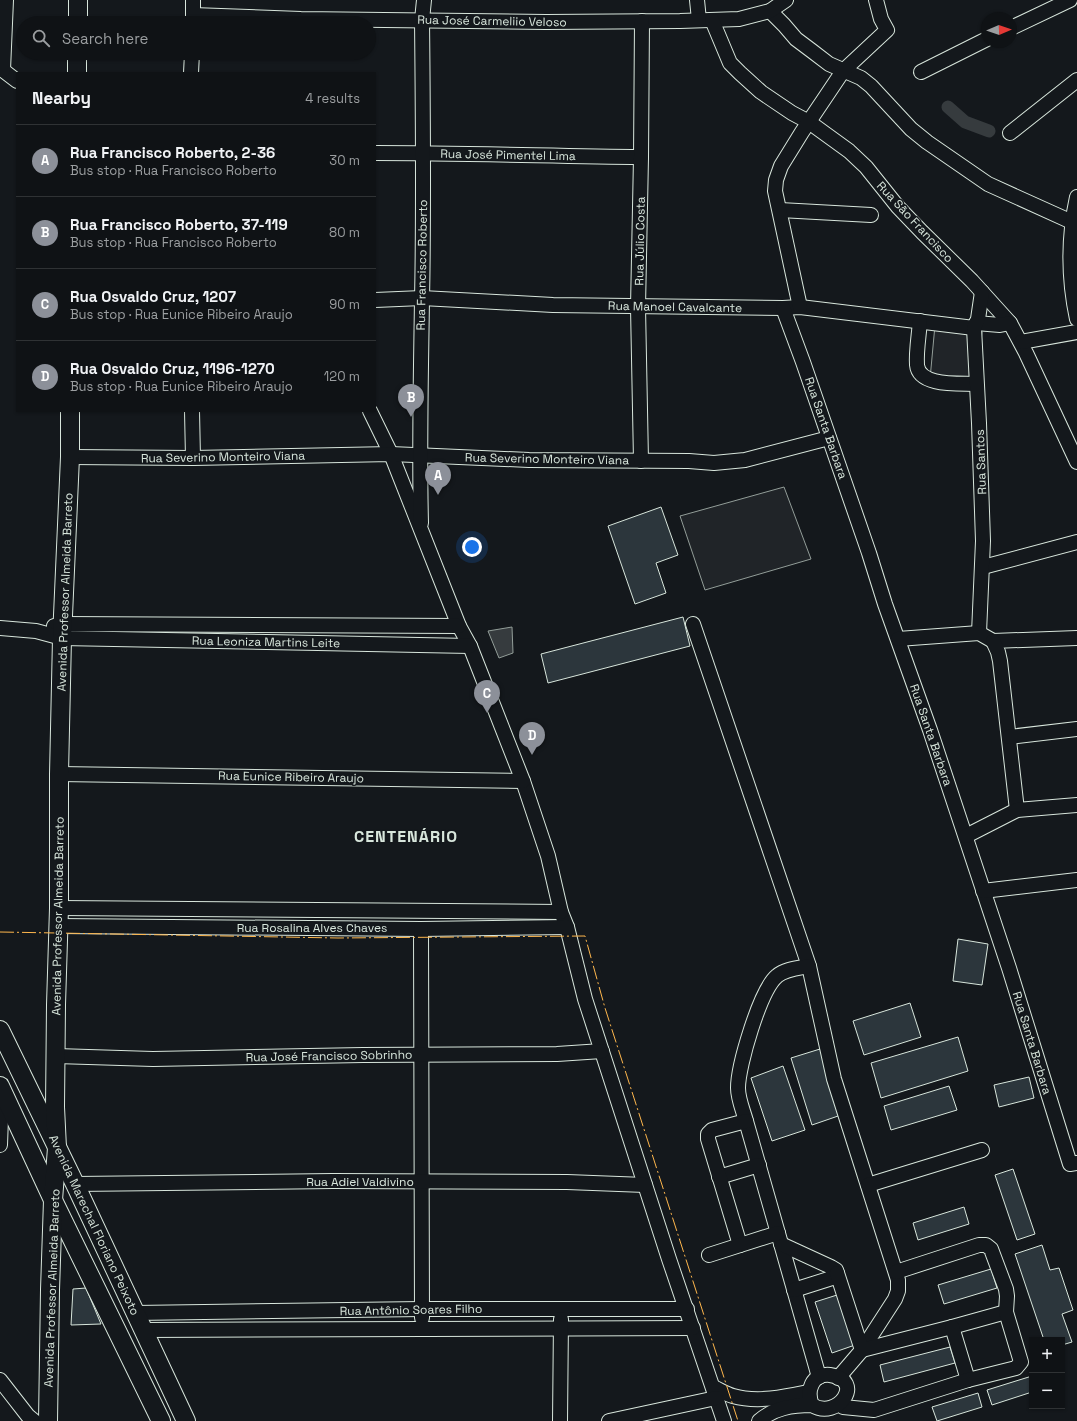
<!DOCTYPE html>
<meta charset="utf-8">
<style>
:root{--surface:#0f1215;--page:#1d2022;--text:#f1f3f6;--muted:#9b9ea0;--line:#2f3234;--accent:#8c9099}
body{margin:0;font-family:"Space Grotesk",sans-serif;background:var(--page);color:var(--text)}
.controls{position:absolute;right:12px;bottom:12px;display:grid;overflow:hidden;border-radius:0px;box-shadow:0 1px 3px #0004}
.controls button{width:36px;height:36px;display:grid;place-items:center;padding:0;border:0;border-bottom:1px solid var(--line);background:var(--surface);color:var(--text);font:20px sans-serif}
.compass{position:absolute;left:981px;top:12px;width:36px;height:36px;border-radius:50%;background:var(--surface);box-shadow:0 1px 3px #0004;rotate:88deg}
.you{position:absolute;left:472px;top:547px;width:14px;height:14px;margin:-10px;border:3px solid #fff;border-radius:50%;background:#1a73e8;box-shadow:0 0 0 6px #1a73e833}
.badge{display:grid;place-items:center;width:26px;height:26px;border-radius:50%;background:var(--accent);color:#fff;font-size:13px;font-weight:700}
.pin{position:absolute;translate:-50% -33px;filter:drop-shadow(0 1px 2px #0008)}
.pin::after{content:'';position:absolute;top:21px;width:14px;height:12px;background:inherit;clip-path:polygon(0 0,100% 0,50% 100%)}
.list{margin:0;padding:0;list-style:none}
h2{display:flex;justify-content:space-between;align-items:center;height:52px;margin:0;padding:0 16px;font-size:17px}
h2 small{font-size:13px;font-weight:400;color:var(--muted)}
.list li{display:grid;grid-template-columns:26px 1fr auto;gap:12px;align-items:center;box-sizing:border-box;height:72px;padding:0 16px;border-top:1px solid var(--line)}
.list b{display:block;font-size:15px;white-space:nowrap}
.list p{margin:0;font-size:13px;white-space:nowrap;color:var(--muted)}
.list em{font-size:13px;font-style:normal;color:var(--muted)}
.icon{flex:none;width:22px;height:22px;fill:none;stroke:currentColor;stroke-width:2;stroke-linecap:round;stroke-linejoin:round}
.map{position:relative;flex:none;width:1077px;height:1421px;overflow:hidden}
.search{position:absolute;background:var(--surface);box-shadow:0 1px 3px #0004;left:16px;top:16px;width:360px;height:44px;display:flex;align-items:center;gap:10px;box-sizing:border-box;padding:0 14px;border-radius:22px;color:var(--muted);font-size:15px}
.panel{position:absolute;background:var(--surface);box-shadow:0 1px 3px #0004;left:16px;top:72px;width:360px;height:340px;border-radius:0px}
.map>svg:first-child{display:block}
.green{fill:#202428;stroke:#939e99}
.water{fill:#363b3e;stroke:#939e99}
.lines{fill:none;stroke-linecap:round;stroke-linejoin:round}
.canal{stroke:#363b3e;stroke-width:13}
.building{fill:#2c363c;stroke:#d8e6dc}
.minor-casing{stroke:#d8e6dc;stroke-width:16}
.major-casing{stroke:#d8e6dc;stroke-width:20}
.minor{stroke:#14181c;stroke-width:14}
.major{stroke:#14181c;stroke-width:18}
.power{stroke:#ffb74d;stroke-width:1;stroke-dasharray:14 3 2 3;stroke-linecap:butt}
.labels{text-anchor:middle;stroke-width:3;stroke-linejoin:round;paint-order:stroke}
.street-label{font-size:12px;fill:#d8e6dc;stroke:#14181c}
.district-label{font-size:16px;font-weight:bold;letter-spacing:1px;fill:#d8e6dc;stroke:#14181c}
</style>
<div class="map">
<svg width="1077" height="1421" viewBox="0 0 1077 1421">
<rect width="100%" height="100%" fill="#14181c"/>
<!-- green -->
<g class="green">
<polygon points="935,325 982,332 977,382 930,379"/>
<polygon points="784,487 811,559 705,590 680,516"/>
</g>
<!-- water -->
<polygon class="water" points="512,627 513,653 499,658 488,631"/>
<g class="lines">
<!-- canal -->
<polyline class="canal" points="948,107 965,122 989,131"/>
</g>
<!-- building -->
<g class="building">
<polygon points="661,507 678,555 656,563 666,593 635,604 608,526"/>
<polygon points="683,617 690,646 548,683 541,654"/>
<polygon points="958,939 988,944 982,985 953,981"/>
<polygon points="910,1003 921,1037 864,1055 853,1021"/>
<polygon points="958,1037 968,1071 881,1098 871,1063"/>
<polygon points="820,1049 841,1115 812,1125 791,1058"/>
<polygon points="783,1066 805,1130 772,1141 751,1078"/>
<polygon points="1029,1077 1034,1098 999,1107 994,1085"/>
<polygon points="949,1086 957,1110 891,1130 884,1106"/>
<polygon points="1013,1169 1035,1234 1017,1240 995,1175"/>
<polygon points="964,1207 969,1224 918,1240 913,1223"/>
<polygon points="1042,1245 1050,1270 1059,1268 1073,1310 1062,1314 1072,1342 1062,1345 1062,1340 1044,1340 1015,1254"/>
<polygon points="991,1269 997,1288 944,1304 938,1285"/>
<polygon points="86,1288 101,1324 71,1325 73,1289"/>
<polygon points="837,1295 855,1345 832,1353 815,1302"/>
<polygon points="950,1347 955,1363 884,1382 880,1365"/>
<polygon points="1032,1376 1032,1392 992,1405 987,1390"/>
<polygon points="978,1393 982,1407 937,1421 932,1407"/>
</g>
<g class="lines">
<!-- minor casing -->
<g class="minor-casing">
<g id="minor">
<polyline points="697,0 699,20"/>
<polyline points="770,11 784,25 796,39 812,51 829,64 861,78 871,86 911,129 927,142 988,184 1072,222"/>
<polyline points="193,15 301,19 546,22 680,21 739,19 770,11 786,0"/>
<polyline points="712,20 730,63 740,73 761,92 792,113 809,122 849,151 866,167 898,207 922,232 972,281 1010,323 1026,353 1077,462"/>
<polyline points="193,23 193,0"/>
<polyline points="1011,28 1070,0"/>
<polyline points="0,68 17,81"/>
<polyline points="3,70 6,0"/>
<polyline points="921,72 987,39"/>
<polyline points="191,73 192,53"/>
<polyline points="1010,133 1077,80"/>
<path d="M375 153C464 153 553 156 641 157"/>
<path d="M1077 197C1068 238 1068 277 1077 319"/>
<polyline points="780,210 871,215"/>
<polyline points="375,300 422,298 553,305 783,308 800,307 974,328"/>
<polyline points="800,307 775,191 776,180 781,166 802,132 843,71 887,30 881,19 876,0"/>
<polyline points="783,308 803,362 869,553 885,604 930,730 1009,968 1070,1164 1077,1163"/>
<path d="M920 321C919 335 916 351 917 365 919 387 960 383 976 384"/>
<polyline points="976,323 1000,325 1010,323"/>
<polyline points="1021,342 1077,332"/>
<polyline points="192,411 193,458"/>
<polyline points="370,411 391,454 459,626 470,646 523,781 548,856 561,912 567,927 585,999 669,1259 724,1421"/>
<polyline points="70,457 193,458 391,454 529,460 689,461 714,463 745,460 829,438"/>
<polyline points="641,461 638,307 641,157 642,21"/>
<path d="M421 523C419 448 421 373 422 299 424 206 423 113 422 20L424 0"/>
<polyline points="983,567 1077,542"/>
<polyline points="693,624 809,966 834,1079 898,1280 898,1291 895,1299 862,1350 838,1378"/>
<polyline points="54,626 63,624 459,626"/>
<polyline points="0,628 36,631 62,638 470,646"/>
<polyline points="979,633 983,541 979,423 974,328 978,319 982,292"/>
<polyline points="898,639 979,633 993,641 1077,638"/>
<polyline points="993,641 998,652 1000,661 1017,810"/>
<polyline points="1009,737 1077,729"/>
<polyline points="59,774 523,781"/>
<polyline points="966,836 1017,810 1077,805"/>
<polyline points="983,891 1077,880"/>
<polyline points="59,908 561,912"/>
<polyline points="58,926 421,929 567,927"/>
<polyline points="421,929 422,1318"/>
<path d="M809 966C799 968 785 969 777 976 760 990 738 1066 738 1088 738 1099 743 1110 746 1121L819 1377"/>
<polyline points="56,1056 153,1059 363,1055 557,1054 602,1051"/>
<polyline points="0,1145 2,1091"/>
<polyline points="719,1177 759,1165"/>
<polyline points="75,1184 333,1181 567,1182 645,1185"/>
<polyline points="868,1185 982,1150"/>
<polyline points="781,1244 831,1267 836,1270 837,1273 835,1277 794,1290"/>
<polyline points="740,1245 708,1139 708,1134 712,1130 746,1121"/>
<polyline points="709,1255 778,1233"/>
<polyline points="837,1273 862,1350 952,1327 1006,1312"/>
<polyline points="135,1313 422,1309 687,1309"/>
<polyline points="952,1327 968,1380"/>
<polyline points="144,1330 693,1328"/>
<polyline points="0,1380 28,1416 34,1421"/>
<path d="M713 1387C720 1390 726 1394 733 1396 757 1403 785 1397 809 1392"/>
<polyline points="843,1407 874,1410 968,1380 1016,1368 1021,1362 1006,1312 1007,1296 1006,1289 991,1249 986,1245 979,1245 896,1272"/>
<polyline points="560,1421 561,1319"/>
<polyline points="609,1421 716,1398"/>
<path d="M759 1421C774 1408 792 1405 812 1405 838 1421 866 1380 830 1375 812 1373 806 1391 812 1405"/>
</g>
</g>
<!-- major casing -->
<g class="major-casing">
<g id="major">
<polyline points="78,23 78,0"/>
<polyline points="77,73 77,53"/>
<polyline points="0,1030 75,1184 186,1421"/>
<polyline points="0,1086 53,1200 161,1421"/>
<polyline points="48,1421 50,1290 53,1200 57,1148 55,1107 56,1005 59,908 59,774 62,638 70,457 70,411"/>
</g>
</g>
<!-- minor -->
<use href="#minor" class="minor"/>
<!-- major -->
<use href="#major" class="major"/>
<!-- power -->
<polyline class="power" points="0,932 338,938 585,936 605,1008 738,1421"/>
</g>
<g class="labels">
<!-- street labels -->
<g class="street-label">
<text transform="translate(492 21) rotate(1)" y="4">Rua José Carmeliio Veloso</text>
<text transform="translate(508 155) rotate(1)" y="4">Rua José Pimentel Lima</text>
<text transform="translate(915 222) rotate(47)" y="4">Rua São Francisco</text>
<text transform="translate(640 241) rotate(-89)" y="4">Rua Júlio Costa</text>
<text transform="translate(422 265) rotate(-89)" y="4">Rua Francisco Roberto</text>
<text transform="translate(675 307) rotate(1)" y="4">Rua Manoel Cavalcante</text>
<text transform="translate(826 428) rotate(71)" y="4">Rua Santa Barbara</text>
<text transform="translate(223 457) rotate(-1)" y="4">Rua Severino Monteiro Viana</text>
<text transform="translate(547 459) rotate(1)" y="4">Rua Severino Monteiro Viana</text>
<text transform="translate(981 462) rotate(-92)" y="4">Rua Santos</text>
<text transform="translate(65 592) rotate(-88)" y="4">Avenida Professor Almeida Barreto</text>
<text transform="translate(266 642) rotate(1)" y="4">Rua Leoniza Martins Leite</text>
<text transform="translate(931 735) rotate(71)" y="4">Rua Santa Barbara</text>
<text transform="translate(291 777) rotate(1)" y="4">Rua Eunice Ribeiro Araujo</text>
<text transform="translate(58 916) rotate(-89)" y="4">Avenida Professor Almeida Barreto</text>
<text x="312" y="932">Rua Rosalina Alves Chaves</text>
<text transform="translate(1032 1043) rotate(73)" y="4">Rua Santa Barbara</text>
<text transform="translate(329 1056) rotate(-1)" y="4">Rua José Francisco Sobrinho</text>
<text x="360" y="1186">Rua Adiel Valdivino</text>
<text transform="translate(94 1225) rotate(65)" y="4">Avenida Marechal Floriano Peixoto</text>
<text transform="translate(52 1288) rotate(-88)" y="4">Avenida Professor Almeida Barreto</text>
<text transform="translate(411 1310) rotate(-1)" y="4">Rua Antônio Soares Filho</text>
</g>
<!-- district labels -->
<g class="district-label">
<text x="406" y="842">CENTENÁRIO</text>
</g>
</g>
</svg>
<div class="controls">
<button>+</button>
<button>−</button>
</div>
<svg class="compass" viewBox="-18 -18 36 36"><path d="M0-13l5 13h-10z" fill="#e53935"/><path d="M0 13l5-13h-10z" fill="#9b9ea0"/></svg>
<div class="you"></div>
<div class="pin badge" style="left:438px;top:495px">A</div>
<div class="pin badge" style="left:411px;top:417px">B</div>
<div class="pin badge" style="left:487px;top:713px">C</div>
<div class="pin badge" style="left:532px;top:755px">D</div>
<div class="search"><svg class="icon" aria-label="search" viewBox="0 0 24 24"><circle cx="10" cy="10" r="6"/><path d="M15 15l6 6"/></svg>Search here</div>
<section class="panel">
<h2>Nearby<small>4 results</small></h2>
<ul class="list">
<li><span class="badge">A</span><div><b>Rua Francisco Roberto, 2-36</b><p>Bus stop · Rua Francisco Roberto</p></div><em>30 m</em></li>
<li><span class="badge">B</span><div><b>Rua Francisco Roberto, 37-119</b><p>Bus stop · Rua Francisco Roberto</p></div><em>80 m</em></li>
<li><span class="badge">C</span><div><b>Rua Osvaldo Cruz, 1207</b><p>Bus stop · Rua Eunice Ribeiro Araujo</p></div><em>90 m</em></li>
<li><span class="badge">D</span><div><b>Rua Osvaldo Cruz, 1196-1270</b><p>Bus stop · Rua Eunice Ribeiro Araujo</p></div><em>120 m</em></li>
</ul>
</section>
</div>
